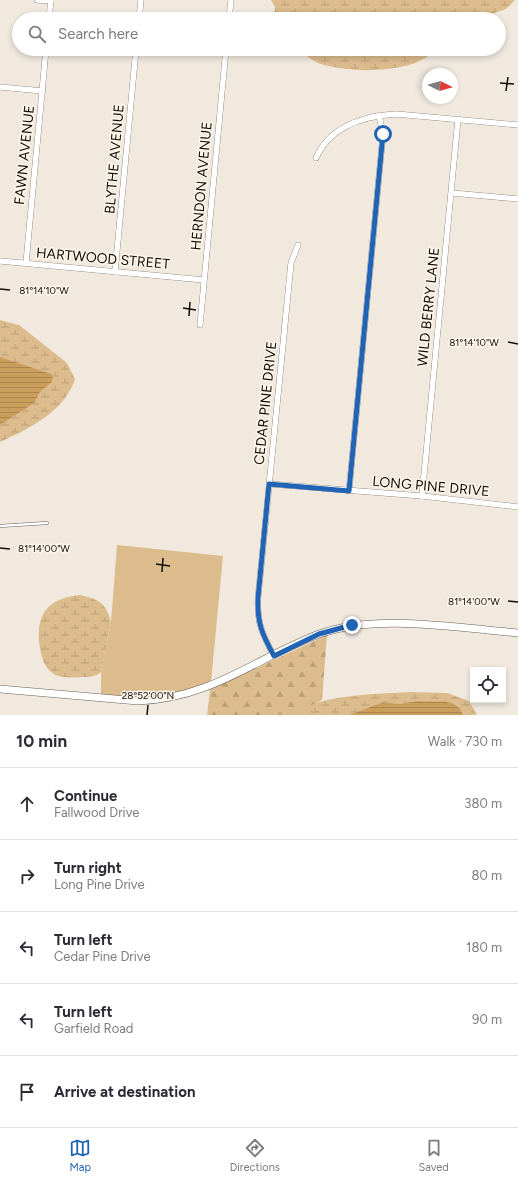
<!DOCTYPE html>
<meta charset="utf-8">
<style>
:root{--surface:#fff;--page:#f2f2f3;--text:#2b2b33;--muted:#7c7c81;--line:#e1e1e2;--accent:#2163b4}
body{margin:0;font-family:Figtree,sans-serif;background:var(--page);color:var(--text)}
.controls{position:absolute;right:12px;bottom:12px;display:grid;overflow:hidden;border-radius:0px;box-shadow:0 2px 6px #0003}
.controls button{width:36px;height:36px;display:grid;place-items:center;padding:0;border:0;border-bottom:1px solid var(--line);background:var(--surface);color:var(--text);font:20px sans-serif}
.compass{position:absolute;left:422px;top:68px;width:36px;height:36px;border-radius:50%;background:var(--surface);box-shadow:0 2px 6px #0003;rotate:96deg}
.stop{position:absolute;width:12px;height:12px;margin:-9px;border:3px solid #2163b4;border-radius:50%;background:#fff}
.stop.end{background:#2163b4;border-color:#fff;box-shadow:0 1px 4px #0008}
.list{margin:0;padding:0;list-style:none}
h2{display:flex;justify-content:space-between;align-items:center;height:52px;margin:0;padding:0 16px;font-size:17px}
h2 small{font-size:13px;font-weight:400;color:var(--muted)}
.list li{display:grid;grid-template-columns:26px 1fr auto;gap:12px;align-items:center;box-sizing:border-box;height:72px;padding:0 16px;border-top:1px solid var(--line)}
.list b{display:block;font-size:15px;white-space:nowrap}
.list p{margin:0;font-size:13px;white-space:nowrap;color:var(--muted)}
.list em{font-size:13px;font-style:normal;color:var(--muted)}
.icon{flex:none;width:22px;height:22px;fill:none;stroke:currentColor;stroke-width:2;stroke-linecap:round;stroke-linejoin:round}
.map{position:relative;flex:none;width:518px;height:715px;overflow:hidden}
.search{position:absolute;background:var(--surface);box-shadow:0 2px 6px #0003;left:12px;right:12px;top:12px;height:44px;display:flex;align-items:center;gap:10px;box-sizing:border-box;padding:0 14px;border-radius:22px;color:var(--muted);font-size:15px}
.sheet{height:412px;background:var(--surface)}
nav{display:flex;justify-content:space-around;align-items:center;box-sizing:border-box;height:56px;border-top:1px solid var(--line);background:var(--surface);font-size:11px;color:var(--muted)}
nav a{display:grid;justify-items:center;gap:2px}
nav .on{color:var(--accent)}
.map>svg:first-child{display:block}
.green{fill:#dcbb8c}
.forest{fill:url(#forest-firs)}
.wetland{fill:url(#wetland-marsh)}
.water{fill:url(#water-rules)}
.lines{fill:none;stroke-linecap:round;stroke-linejoin:round}
.service-casing{stroke:#676056;stroke-width:3.5}
.minor-casing{stroke:#676056;stroke-width:6}
.tertiary-casing{stroke:#676056;stroke-width:8}
.service{stroke:#fff;stroke-width:2.5}
.minor{stroke:#fff;stroke-width:5.5}
.tertiary{stroke:#fff;stroke-width:7}
.route{stroke:#2163b4;stroke-width:5}
.ticks{fill:none;stroke:#100d0a;stroke-width:1.5}
.labels{text-anchor:middle;stroke-width:3;stroke-linejoin:round;paint-order:stroke}
.street-label{font-size:14px;fill:#100d0a;stroke:#fff6eb}
.ticks-label{font-size:10px;text-anchor:middle;fill:#100d0a;stroke:#fff6eb;stroke-width:3;stroke-linejoin:round;paint-order:stroke}
</style>
<div class="map">
<svg width="518" height="715" viewBox="0 0 518 715">
<defs>
<pattern id="forest-firs" width="22" height="20" patternUnits="userSpaceOnUse"><rect width="22" height="20" fill="#dcbb8c"/><path d="M5 1l3.5 6h-7zM16 11l3.5 6h-7z" fill="#bca077"/></pattern>
<pattern id="wetland-marsh" width="20" height="14" patternUnits="userSpaceOnUse"><rect width="20" height="14" fill="#dcbb8c"/><path d="M1 5h8M5 5V1M11 12h8M15 12V8" fill="none" stroke="#bca077"/></pattern>
<pattern id="water-rules" width="6" height="5" patternUnits="userSpaceOnUse"><rect width="6" height="5" fill="#ca9d5a"/><path d="M0 2.5h6" fill="none" stroke="#ac864d"/></pattern>
</defs>
<rect width="100%" height="100%" fill="#f1e9de"/>
<!-- green -->
<polygon class="green" points="117,545 223,556 211,682 177,694 138,698 101,694 101,672 111,622"/>
<!-- forest -->
<polygon class="forest" points="327,635 322,700 296,715 207,715 210,690"/>
<!-- wetland -->
<g class="wetland">
<polygon points="271,0 515,0 506,9 485,16 482,19 274,19 275,7"/>
<path d="M288 49H439C431 54 422 61 412 64 386 72 351 72 324 65 311 62 305 51 288 49Z"/>
<path d="M0 320 19 325 67 363 75 379C65 411 29 429 0 442V425L33 403 40 392 51 383 30 368 0 357Z"/>
<path d="M79 595C98 599 106 602 111 622L101 672C95 677 89 677 81 677 74 678 60 678 54 674 44 668 42 658 40 648 35 616 46 599 79 595Z"/>
<path d="M409 692 447 693 469 701 477 715H463L461 711 436 701 424 702 417 701 399 704 383 702 349 715H296C314 694 382 694 409 692Z"/>
</g>
<!-- water -->
<g class="water">
<polygon points="0,357 51,374 53,378 51,383 40,392 34,403 0,425"/>
<path d="M417 701C431 703 457 696 463 715H349L383 702 399 704Z"/>
</g>
<g class="lines">
<!-- service casing -->
<g class="service-casing">
<polyline id="service" points="0,526 47,523"/>
</g>
<!-- minor casing -->
<g class="minor-casing">
<g id="minor">
<polyline points="37,0 51,1"/>
<polyline points="49,19 51,0"/>
<polyline points="139,19 141,0"/>
<polyline points="229,19 231,0"/>
<polyline points="0,87 43,91"/>
<path d="M316 158C330 126 364 116 396 114L518 125"/>
<polyline points="452,193 518,199"/>
<polyline points="0,261 204,280"/>
<polyline points="26,263 46,49"/>
<polyline points="115,272 136,49"/>
<polyline points="200,325 226,49"/>
<polyline points="269,484 422,496 518,507"/>
<polyline points="349,491 383,134 379,115"/>
<polyline points="422,496 458,119"/>
<path d="M274 656C262 634 257 623 258 598L291 263 298 245"/>
</g>
</g>
<!-- tertiary casing -->
<g class="tertiary-casing">
<path id="tertiary" d="M0 689 138 701C212 698 254 659 319 634 377 613 457 628 518 633"/>
</g>
<!-- service -->
<use href="#service" class="service"/>
<!-- minor -->
<use href="#minor" class="minor"/>
<!-- tertiary -->
<use href="#tertiary" class="tertiary"/>
</g>
<g class="lines">
<!-- route -->
<path class="route" d="M352 625 319 634 274 656C262 634 257 623 258 598L269 484 349 491 383 134"/>
</g>
<!-- ticks -->
<path class="ticks" d="M500 83 514 84M506 91 508 77M0 289 10 290M183 308 196 310M189 316 190 302M508 342 518 344M0 548 10 549M156 564 170 566M162 572 163 558M508 601 518 602M147 715 148 705"/>
<g class="labels">
<!-- street labels -->
<g class="street-label">
<text transform="translate(24 155) rotate(-84)" y="5">FAWN AVENUE</text>
<text transform="translate(114 159) rotate(-85)" y="5">BLYTHE AVENUE</text>
<text transform="translate(201 186) rotate(-85)" y="5">HERNDON AVENUE</text>
<text transform="translate(103 258) rotate(5)" y="5">HARTWOOD STREET</text>
<text transform="translate(428 307) rotate(-84)" y="5">WILD BERRY LANE</text>
<text transform="translate(265 403) rotate(-84)" y="5">CEDAR PINE DRIVE</text>
<text transform="translate(431 486) rotate(5)" y="5">LONG PINE DRIVE</text>
</g>
</g>
<g class="ticks-label">
<text x="44" y="294">81°14'10"W</text>
<text x="474" y="346">81°14'10"W</text>
<text x="44" y="552">81°14'00"W</text>
<text x="474" y="605">81°14'00"W</text>
<text x="148" y="699">28°52'00"N</text>
</g>
</svg>
<div class="controls">
<button><svg class="icon" aria-label="locate" viewBox="0 0 24 24"><circle cx="12" cy="12" r="6"/><path d="M12 2v4M12 18v4M2 12h4M18 12h4"/></svg></button>
</div>
<svg class="compass" viewBox="-18 -18 36 36"><path d="M0-13l5 13h-10z" fill="#e53935"/><path d="M0 13l5-13h-10z" fill="#7c7c81"/></svg>
<div class="stop" style="left:383px;top:134px"></div>
<div class="stop end" style="left:352px;top:625px"></div>
<div class="search"><svg class="icon" aria-label="search" viewBox="0 0 24 24"><circle cx="10" cy="10" r="6"/><path d="M15 15l6 6"/></svg>Search here</div>
</div>
<section class="sheet">
<h2>10 min<small>Walk · 730 m</small></h2>
<ul class="list">
<li><svg class="icon" aria-label="ahead" viewBox="0 0 24 24"><path d="M12 20V5M6 11l6-6 6 6"/></svg><div><b>Continue</b><p>Fallwood Drive</p></div><em>380 m</em></li>
<li><svg class="icon" aria-label="right" viewBox="0 0 24 24"><path d="M7 20v-9h11M14 6l5 5-5 5"/></svg><div><b>Turn right</b><p>Long Pine Drive</p></div><em>80 m</em></li>
<li><svg class="icon" aria-label="left" viewBox="0 0 24 24"><path d="M17 20v-9H6M10 6l-5 5 5 5"/></svg><div><b>Turn left</b><p>Cedar Pine Drive</p></div><em>180 m</em></li>
<li><svg class="icon" aria-label="left" viewBox="0 0 24 24"><path d="M17 20v-9H6M10 6l-5 5 5 5"/></svg><div><b>Turn left</b><p>Garfield Road</p></div><em>90 m</em></li>
<li><svg class="icon" aria-label="arrive" viewBox="0 0 24 24"><path d="M6 21V4h12l-3 4 3 4H6"/></svg><div><b>Arrive at destination</b></div></li>
</ul>
</section>
<nav>
<a class="on"><svg class="icon" aria-label="map" viewBox="0 0 24 24"><path d="M3 6l6-2 6 2 6-2v14l-6 2-6-2-6 2zM9 4v14M15 6v14"/></svg>Map</a>
<a><svg class="icon" aria-label="directions" viewBox="0 0 24 24"><path d="M12 3l9 9-9 9-9-9zM9 14v-3h6M13 9l2 2-2 2"/></svg>Directions</a>
<a><svg class="icon" aria-label="saved" viewBox="0 0 24 24"><path d="M7 4h10v16l-5-4-5 4z"/></svg>Saved</a>
</nav>
